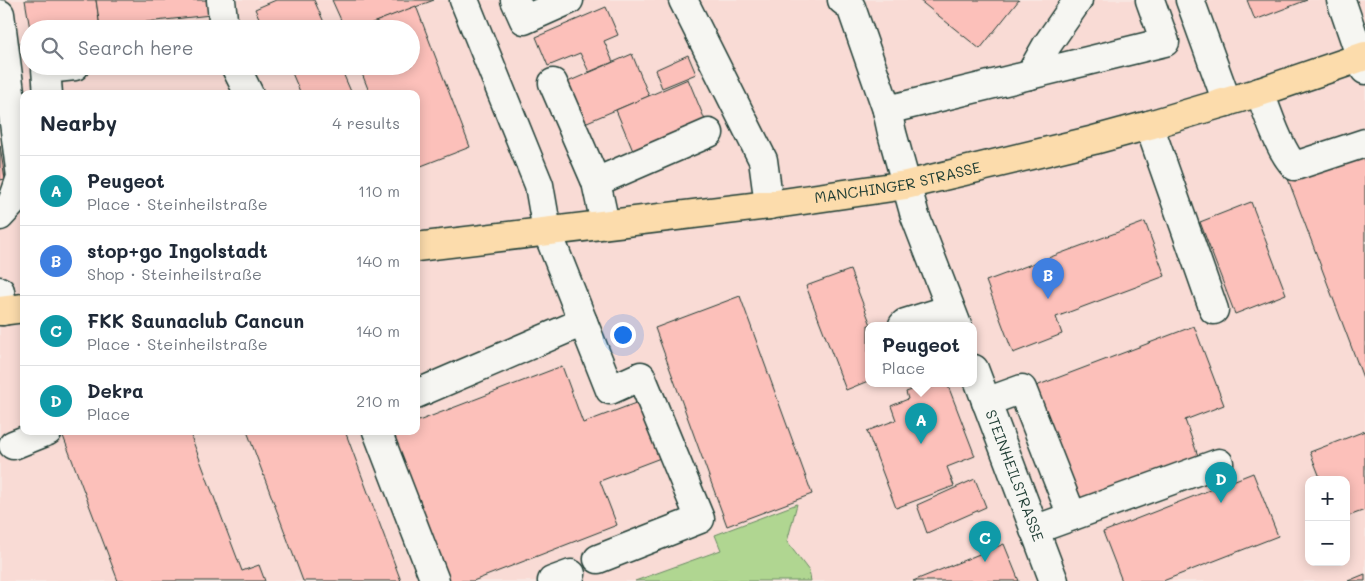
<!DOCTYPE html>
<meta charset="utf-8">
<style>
:root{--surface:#fff;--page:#f6f6f7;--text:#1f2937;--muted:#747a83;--line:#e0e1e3;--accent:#ea580c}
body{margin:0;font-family:Mali,sans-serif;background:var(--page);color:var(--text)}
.controls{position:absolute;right:15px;bottom:15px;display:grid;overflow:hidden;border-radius:10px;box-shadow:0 2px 12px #0003}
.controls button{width:45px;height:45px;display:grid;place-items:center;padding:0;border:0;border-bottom:1px solid var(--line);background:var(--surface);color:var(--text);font:25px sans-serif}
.you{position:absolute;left:622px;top:334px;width:18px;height:18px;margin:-12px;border:4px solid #fff;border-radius:50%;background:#1a73e8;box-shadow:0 0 0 8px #1a73e833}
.badge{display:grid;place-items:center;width:32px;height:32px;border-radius:50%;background:var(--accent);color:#fff;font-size:16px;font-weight:700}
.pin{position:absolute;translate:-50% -41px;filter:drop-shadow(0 1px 2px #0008)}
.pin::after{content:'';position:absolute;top:26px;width:18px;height:15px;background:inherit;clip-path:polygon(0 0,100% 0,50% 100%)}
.popup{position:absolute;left:865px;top:322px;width:112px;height:65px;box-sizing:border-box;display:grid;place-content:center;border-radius:10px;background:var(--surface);filter:drop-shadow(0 1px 4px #0005);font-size:16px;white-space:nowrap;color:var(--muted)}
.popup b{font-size:19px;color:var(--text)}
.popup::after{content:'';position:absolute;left:50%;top:100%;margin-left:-10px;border:10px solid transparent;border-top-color:var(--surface)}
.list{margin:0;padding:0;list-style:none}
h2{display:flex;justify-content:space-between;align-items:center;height:65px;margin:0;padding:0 20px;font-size:21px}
h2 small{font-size:16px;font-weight:400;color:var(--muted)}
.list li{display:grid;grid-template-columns:32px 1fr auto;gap:15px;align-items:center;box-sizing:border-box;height:70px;padding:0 20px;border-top:1px solid var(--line)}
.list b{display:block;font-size:19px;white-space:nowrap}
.list p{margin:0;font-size:16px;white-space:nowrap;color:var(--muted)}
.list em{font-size:16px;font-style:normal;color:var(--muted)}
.icon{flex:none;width:28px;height:28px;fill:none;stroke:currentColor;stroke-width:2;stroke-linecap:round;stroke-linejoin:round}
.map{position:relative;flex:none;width:1365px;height:581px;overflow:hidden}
.search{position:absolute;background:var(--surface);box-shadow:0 2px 12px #0003;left:20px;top:20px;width:400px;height:55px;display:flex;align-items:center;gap:12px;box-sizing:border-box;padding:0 18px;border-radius:28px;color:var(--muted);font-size:19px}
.panel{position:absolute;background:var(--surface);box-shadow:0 2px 12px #0003;left:20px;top:90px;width:400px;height:345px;border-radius:10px}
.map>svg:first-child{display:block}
.built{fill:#f9dbd5;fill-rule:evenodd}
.green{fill:#b0d691;stroke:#688a62}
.building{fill:#fcc0ba;stroke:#1f3d34}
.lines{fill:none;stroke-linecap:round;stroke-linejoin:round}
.minor-casing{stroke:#1f3d34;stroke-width:31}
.major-casing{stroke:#1f3d34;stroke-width:31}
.minor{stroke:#f6f6f2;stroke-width:28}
.major{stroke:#fcdcac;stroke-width:28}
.labels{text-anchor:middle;stroke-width:4.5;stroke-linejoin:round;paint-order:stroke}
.street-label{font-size:15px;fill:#1f3d34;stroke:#f6f6f2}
</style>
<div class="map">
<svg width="1365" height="581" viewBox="0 0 1365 581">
<rect width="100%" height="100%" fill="#f8e6e1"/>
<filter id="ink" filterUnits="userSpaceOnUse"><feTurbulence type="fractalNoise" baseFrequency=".02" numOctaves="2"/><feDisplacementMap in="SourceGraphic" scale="10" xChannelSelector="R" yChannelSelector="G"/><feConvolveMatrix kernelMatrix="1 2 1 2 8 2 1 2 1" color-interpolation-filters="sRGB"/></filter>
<g filter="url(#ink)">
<!-- built -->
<path class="built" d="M0 0H1365V581H811L809 571 787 542 796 505 715 535 721 550 635 581H0ZM29 29H411V66H29ZM24 94H416V431H24ZM868 325H974V383H868ZM1309 480H1346V562H1309Z"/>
<!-- green -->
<polygon class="green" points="797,504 787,542 809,571 811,581 635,581 721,550 715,535"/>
<!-- building -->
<g class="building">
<polygon points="25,0 96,0 100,27 30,29"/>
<polygon points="96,0 218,0 220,14 100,27"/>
<polygon points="276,0 314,0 327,29 264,29 255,9"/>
<polygon points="332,0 434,0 357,29 345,29"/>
<polygon points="919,0 1019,0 980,49"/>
<polygon points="1247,0 1307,0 1255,20"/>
<polygon points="416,6 470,147 416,168 416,94 370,94 359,66 411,66 411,29 357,29"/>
<polygon points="606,7 618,35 604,41 613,62 589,72 580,53 548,66 536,37"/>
<polygon points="632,54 649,96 580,125 563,84"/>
<polygon points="688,55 696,74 662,88 655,70"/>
<polygon points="289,66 340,66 352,94 301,94"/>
<polygon points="688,79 705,120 633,151 616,110"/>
<polygon points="0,146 5,179 0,180"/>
<polygon points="1365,149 1365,383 1288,179"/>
<polygon points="1251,202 1286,294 1235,314 1200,222"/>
<polygon points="1145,222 1165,276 1056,317 1062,334 1013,353 986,281"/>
<polygon points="850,270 871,325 868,325 868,381 846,390 806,286"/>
<polygon points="740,296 812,494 727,526 655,328"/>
<polygon points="1194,326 1224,405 1185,420 1201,464 1082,509 1036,386"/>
<polygon points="562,366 583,423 641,401 663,457 600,481 617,525 473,581 445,581 388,433 393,431 416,431 416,422"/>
<polygon points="931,383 947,383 975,456 947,467 954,486 896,508 867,431 896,420 891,406 908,399 906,392"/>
<polygon points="77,431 189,431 242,571 259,565 265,581 118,581 63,436"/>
<polygon points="247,431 345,431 401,581 303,581"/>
<polygon points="1365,431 1365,510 1346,517 1346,480 1321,480 1310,452"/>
<polygon points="1253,473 1278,536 1163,581 1122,581 1103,532"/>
<polygon points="975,479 986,507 927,533 917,505"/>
<polygon points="1004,544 1019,581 913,581"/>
<polygon points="1365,574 1365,581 1348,581"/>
</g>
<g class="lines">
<!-- minor casing -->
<g class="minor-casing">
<g id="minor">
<polyline points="221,0 224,29"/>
<polyline points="464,0 539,185 547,231 610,390 641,376 700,519 598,559"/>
<polyline points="515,0 524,20 569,0"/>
<polyline points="683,0 763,160 769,205"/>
<polyline points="842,0 851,7 887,110 892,133 915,216 957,325"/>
<polyline points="1190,0 1227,102"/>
<polyline points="1341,0 1365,70"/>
<polyline points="0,14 21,177 12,203 0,216"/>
<polyline points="235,66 249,94"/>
<polyline points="1030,75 1047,45 1078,0"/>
<polyline points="553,83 596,182"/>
<path d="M1260 92C1267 112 1281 154 1295 166L1365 143"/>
<polyline points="48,94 46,69 75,66"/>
<polyline points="887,110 1165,42 1150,0"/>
<polyline points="1149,125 1214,310"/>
<polyline points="605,224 596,182 709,133"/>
<polyline points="0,291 3,311"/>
<polyline points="903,325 905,323 950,309"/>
<path id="s1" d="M974 369 1054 581"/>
<polyline points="416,394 583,322"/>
<polyline points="986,402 1022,389 1072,516"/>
<polyline points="377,431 435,581"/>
<polyline points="13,445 48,431"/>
<polyline points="1034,530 1219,463"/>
<polyline points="552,581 571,574"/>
</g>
</g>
<!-- major casing -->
<g class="major-casing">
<g id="major">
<path id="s2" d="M416 247 769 205 906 185 1094 140 1149 125 1260 92 1365 56"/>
<polyline points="0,311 24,308"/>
</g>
</g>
<!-- minor -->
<use href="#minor" class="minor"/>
<!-- major -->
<use href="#major" class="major"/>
</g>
</g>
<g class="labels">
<!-- street labels -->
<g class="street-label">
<text dy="5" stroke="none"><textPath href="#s2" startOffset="486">MANCHINGER STRASSE</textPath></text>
<text dy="5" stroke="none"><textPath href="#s1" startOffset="114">STEINHEILSTRASSE</textPath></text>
</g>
</g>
</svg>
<div class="controls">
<button>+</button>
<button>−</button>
</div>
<div class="you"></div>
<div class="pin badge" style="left:921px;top:444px;background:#0f9aa8">A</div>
<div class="popup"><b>Peugeot</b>Place</div>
<div class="pin badge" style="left:1048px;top:299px;background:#3f7fe0">B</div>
<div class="pin badge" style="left:985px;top:562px;background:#0f9aa8">C</div>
<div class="pin badge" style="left:1221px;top:503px;background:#0f9aa8">D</div>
<div class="search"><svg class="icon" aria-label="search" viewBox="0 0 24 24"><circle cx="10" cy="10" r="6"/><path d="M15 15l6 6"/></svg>Search here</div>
<section class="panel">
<h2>Nearby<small>4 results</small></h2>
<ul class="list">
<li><span class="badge" style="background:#0f9aa8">A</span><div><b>Peugeot</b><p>Place · Steinheilstraße</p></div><em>110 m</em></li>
<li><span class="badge" style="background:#3f7fe0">B</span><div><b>stop+go Ingolstadt</b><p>Shop · Steinheilstraße</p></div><em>140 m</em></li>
<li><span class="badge" style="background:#0f9aa8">C</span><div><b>FKK Saunaclub Cancun</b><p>Place · Steinheilstraße</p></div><em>140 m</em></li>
<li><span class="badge" style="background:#0f9aa8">D</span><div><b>Dekra</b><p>Place</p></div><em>210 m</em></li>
</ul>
</section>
</div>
